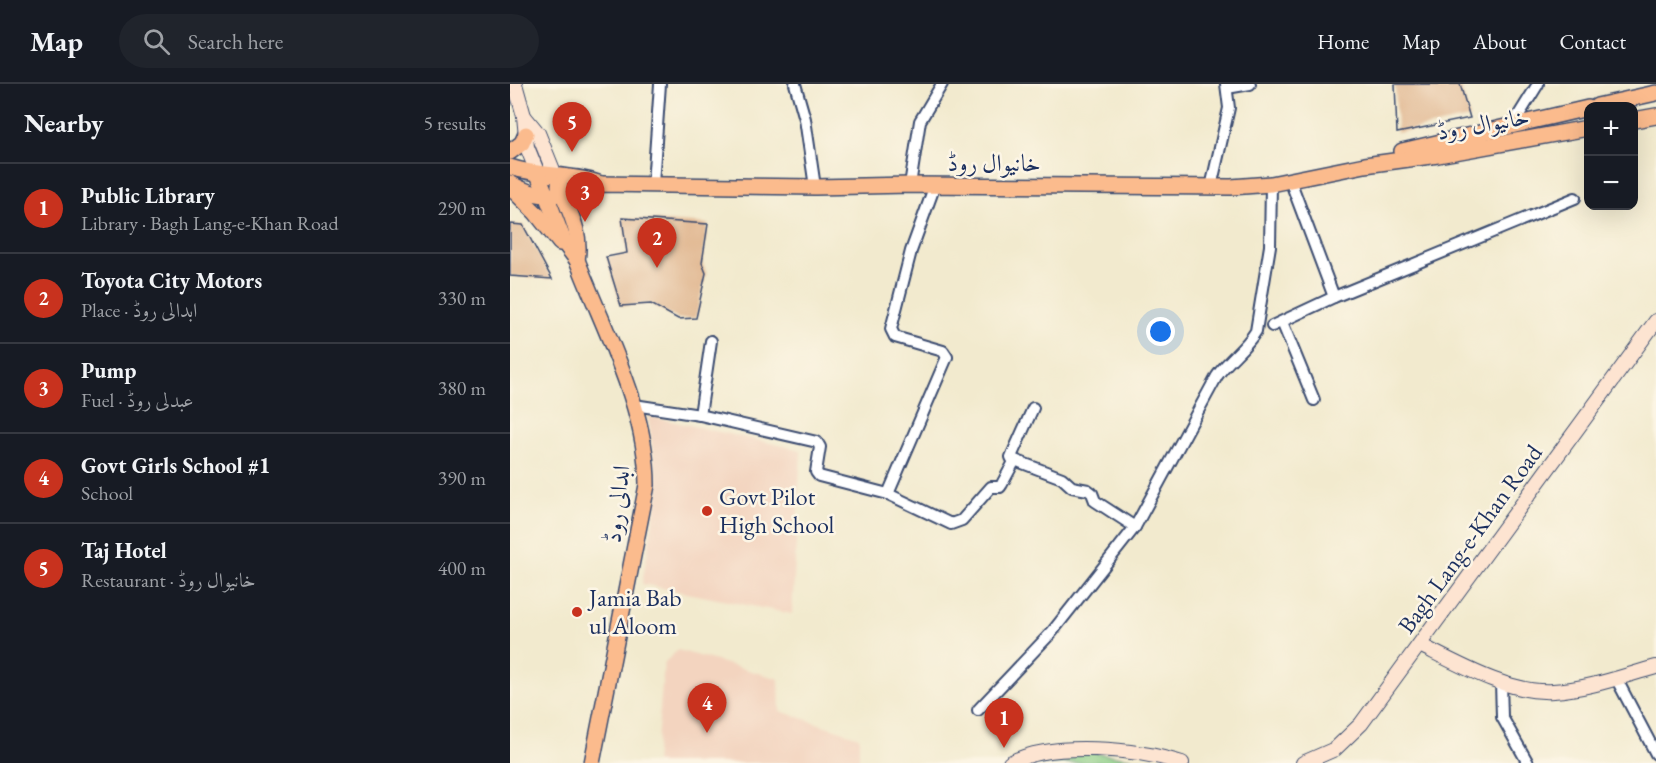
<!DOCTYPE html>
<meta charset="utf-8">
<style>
:root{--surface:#171b24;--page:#20242c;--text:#f1f3f6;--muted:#9ea1a6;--line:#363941;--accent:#c8321e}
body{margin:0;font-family:"EB Garamond",Amiri,serif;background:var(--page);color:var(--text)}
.controls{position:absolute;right:18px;top:18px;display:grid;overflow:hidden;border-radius:12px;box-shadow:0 6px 24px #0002}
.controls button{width:54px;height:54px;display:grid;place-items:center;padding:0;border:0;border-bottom:2px solid var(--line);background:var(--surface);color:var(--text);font:30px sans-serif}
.you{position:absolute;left:651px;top:248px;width:21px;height:21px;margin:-15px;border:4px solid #fff;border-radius:50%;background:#1a73e8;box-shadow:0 0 0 9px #1a73e833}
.badge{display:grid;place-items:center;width:39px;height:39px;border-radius:50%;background:var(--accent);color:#fff;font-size:20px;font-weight:700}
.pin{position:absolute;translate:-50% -50px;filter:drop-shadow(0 2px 3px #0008)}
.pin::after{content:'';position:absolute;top:32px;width:21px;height:18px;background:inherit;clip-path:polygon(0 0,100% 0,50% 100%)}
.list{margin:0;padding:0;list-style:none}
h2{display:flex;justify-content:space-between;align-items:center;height:78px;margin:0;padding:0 24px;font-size:26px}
h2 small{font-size:20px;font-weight:400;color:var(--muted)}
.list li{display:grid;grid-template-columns:39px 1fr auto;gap:18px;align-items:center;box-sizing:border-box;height:90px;padding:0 24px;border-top:2px solid var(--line)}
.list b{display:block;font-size:22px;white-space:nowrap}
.list p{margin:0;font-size:20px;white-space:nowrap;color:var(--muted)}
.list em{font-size:20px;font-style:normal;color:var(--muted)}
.icon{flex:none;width:33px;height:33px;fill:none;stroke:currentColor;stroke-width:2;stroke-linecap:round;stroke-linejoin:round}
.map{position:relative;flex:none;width:1146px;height:679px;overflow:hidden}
header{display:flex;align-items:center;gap:36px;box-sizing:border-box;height:84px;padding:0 30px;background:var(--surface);border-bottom:2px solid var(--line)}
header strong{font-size:28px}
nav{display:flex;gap:33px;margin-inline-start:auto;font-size:21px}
.search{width:420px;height:54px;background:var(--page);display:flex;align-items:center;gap:15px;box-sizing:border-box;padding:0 21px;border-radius:33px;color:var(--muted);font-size:22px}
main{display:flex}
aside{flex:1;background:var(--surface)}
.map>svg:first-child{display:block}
.built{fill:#f3d4bf}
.green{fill:#8bce87;stroke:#537e72;stroke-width:1.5}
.building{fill:#dfb38b}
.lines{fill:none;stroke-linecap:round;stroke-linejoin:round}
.street-casing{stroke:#3b4b6f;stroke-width:14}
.secondary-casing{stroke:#3b4b6f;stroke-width:16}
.primary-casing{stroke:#3b4b6f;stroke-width:18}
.street{stroke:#fff;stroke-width:10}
.secondary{stroke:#fde4d1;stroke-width:14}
.primary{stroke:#fbbb8d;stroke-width:15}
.poi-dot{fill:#c8321e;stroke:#fcf5e5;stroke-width:2}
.labels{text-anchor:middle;stroke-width:5;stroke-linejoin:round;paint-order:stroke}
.street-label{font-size:24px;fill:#1b2f5e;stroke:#fcf5e5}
.poi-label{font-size:24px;fill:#1b2f5e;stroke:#fcf5e5;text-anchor:start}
</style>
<header>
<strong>Map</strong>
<div class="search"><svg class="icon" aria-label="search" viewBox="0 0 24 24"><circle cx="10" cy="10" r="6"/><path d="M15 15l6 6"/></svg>Search here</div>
<nav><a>Home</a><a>Map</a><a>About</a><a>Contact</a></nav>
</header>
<main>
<aside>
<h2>Nearby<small>5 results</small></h2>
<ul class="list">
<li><span class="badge">1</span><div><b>Public Library</b><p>Library · Bagh Lang-e-Khan Road</p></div><em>290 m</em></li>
<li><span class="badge">2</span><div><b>Toyota City Motors</b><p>Place · ابدالی روڈ</p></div><em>330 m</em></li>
<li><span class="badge">3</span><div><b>Pump</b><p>Fuel · عبدلی روڈ</p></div><em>380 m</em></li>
<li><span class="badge">4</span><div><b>Govt Girls School #1</b><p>School</p></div><em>390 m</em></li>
<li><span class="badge">5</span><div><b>Taj Hotel</b><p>Restaurant · خانیوال روڈ</p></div><em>400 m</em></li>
</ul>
</aside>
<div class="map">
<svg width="1146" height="679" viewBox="0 0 1146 679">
<rect width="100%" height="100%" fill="#fcf5e5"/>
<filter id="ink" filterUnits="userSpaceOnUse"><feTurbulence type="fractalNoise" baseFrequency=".0167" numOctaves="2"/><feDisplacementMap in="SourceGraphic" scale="12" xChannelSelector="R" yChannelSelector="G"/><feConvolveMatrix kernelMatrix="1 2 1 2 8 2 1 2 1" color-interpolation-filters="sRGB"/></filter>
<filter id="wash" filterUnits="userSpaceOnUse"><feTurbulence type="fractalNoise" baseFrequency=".008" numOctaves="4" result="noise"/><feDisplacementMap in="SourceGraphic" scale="24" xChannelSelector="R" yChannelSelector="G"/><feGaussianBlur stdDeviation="1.35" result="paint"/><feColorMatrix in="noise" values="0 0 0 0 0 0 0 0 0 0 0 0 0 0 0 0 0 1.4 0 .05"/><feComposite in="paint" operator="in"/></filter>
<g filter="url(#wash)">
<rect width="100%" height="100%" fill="#f2eace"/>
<!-- built -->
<g class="built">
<polygon points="138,332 291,366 282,530 132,500 148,409"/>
<polygon points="168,566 269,595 270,627 349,653 349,679 145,679 154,579"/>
</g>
<!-- green -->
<polygon class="green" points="560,665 650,679 501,679"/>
<g id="blocks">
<!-- building -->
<g class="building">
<polygon points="885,0 950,0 960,34 887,49"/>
<polygon points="112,134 198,140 192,179 196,189 186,234 168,235 141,220 111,222 96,173 117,169"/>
<polygon points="0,140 13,141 42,195 0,192"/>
</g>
</g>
</g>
<g filter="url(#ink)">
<use href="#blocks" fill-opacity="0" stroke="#3b4b6f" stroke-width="1.5"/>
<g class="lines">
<!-- street casing -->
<g class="street-casing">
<g id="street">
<polyline points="285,0 295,35 305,103"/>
<polyline points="717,4 740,0"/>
<polyline points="1002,42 1028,0"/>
<polyline points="780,96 824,213"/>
<polyline points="143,100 150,0"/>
<polyline points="400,101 410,37 432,0"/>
<polyline points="701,103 719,24 716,0"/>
<polyline points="772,238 804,316"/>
<polyline points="762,242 824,213 1065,114"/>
<polyline points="124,321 190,331 307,358 310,363 306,388 309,392 378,410 441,440 452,436 481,403 490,403 492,400 505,376"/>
<polyline points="523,324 501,373 502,375 552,394 562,403 578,406 582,409 585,417 625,443"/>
<polyline points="190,331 201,257"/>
<polyline points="378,410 437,273 433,267 385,253 381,245 401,167 425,101"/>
<polyline points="1106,594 1146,670"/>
<polyline points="991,598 992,633 1018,679"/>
<path d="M468 626 542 548 625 443 707 292C718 276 736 264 746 247L760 162 761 100"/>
</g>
</g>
<!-- secondary casing -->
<g class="secondary-casing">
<g id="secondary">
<polyline points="5,0 14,32 17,63 28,90"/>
<polyline points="14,32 28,49 45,91"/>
<path d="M910 561C948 580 1000 610 1043 607 1078 605 1113 592 1146 583"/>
<path d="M500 679C542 656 628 665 672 679"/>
<polyline points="793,679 825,665 851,640 1146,237"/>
</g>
</g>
<!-- primary casing -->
<g class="primary-casing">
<g id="primary">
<polyline points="1087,22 1146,9"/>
<polyline points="1124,36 1146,32"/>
<polyline points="892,67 1078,24"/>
<polyline points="0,68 12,59 16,50"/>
<path d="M0 83C30 93 61 89 91 100"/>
<path d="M28 90 55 160 67 176 71 186C98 254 137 327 137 401L82 679"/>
<path d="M0 99C7 103 15 107 23 109 41 115 73 106 91 100L305 103 400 101 721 103 761 100 855 81 928 71 1078 44"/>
<path d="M49 101C59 127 72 148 67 176"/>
<polyline points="0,103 26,129 50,159"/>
</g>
</g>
<!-- street -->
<use href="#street" class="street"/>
<!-- secondary -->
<use href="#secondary" class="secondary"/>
<!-- primary -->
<use href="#primary" class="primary"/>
</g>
</g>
<!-- markers -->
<g class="poi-dot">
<circle cx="197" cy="427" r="6"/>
<circle cx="67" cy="528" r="6"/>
</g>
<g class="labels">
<!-- street labels -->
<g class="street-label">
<text transform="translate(973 40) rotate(-10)" y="8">خانیوال روڈ</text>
<text x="484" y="87">خانیوال روڈ</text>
<text transform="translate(107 420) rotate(-83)" y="8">ابدالی روڈ</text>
<text transform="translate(960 455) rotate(-54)" y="8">Bagh Lang-e-Khan Road</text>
</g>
<!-- poi labels -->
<g class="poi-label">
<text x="209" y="421">Govt Pilot<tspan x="209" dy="28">High School</tspan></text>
<text x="79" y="522">Jamia Bab<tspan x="79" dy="28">ul Aloom</tspan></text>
</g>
</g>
</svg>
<div class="controls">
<button>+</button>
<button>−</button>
</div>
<div class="you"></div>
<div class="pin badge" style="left:494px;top:664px">1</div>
<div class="pin badge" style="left:147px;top:184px">2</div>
<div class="pin badge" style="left:75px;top:138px">3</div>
<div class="pin badge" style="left:197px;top:649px">4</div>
<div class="pin badge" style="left:62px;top:68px">5</div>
</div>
</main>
